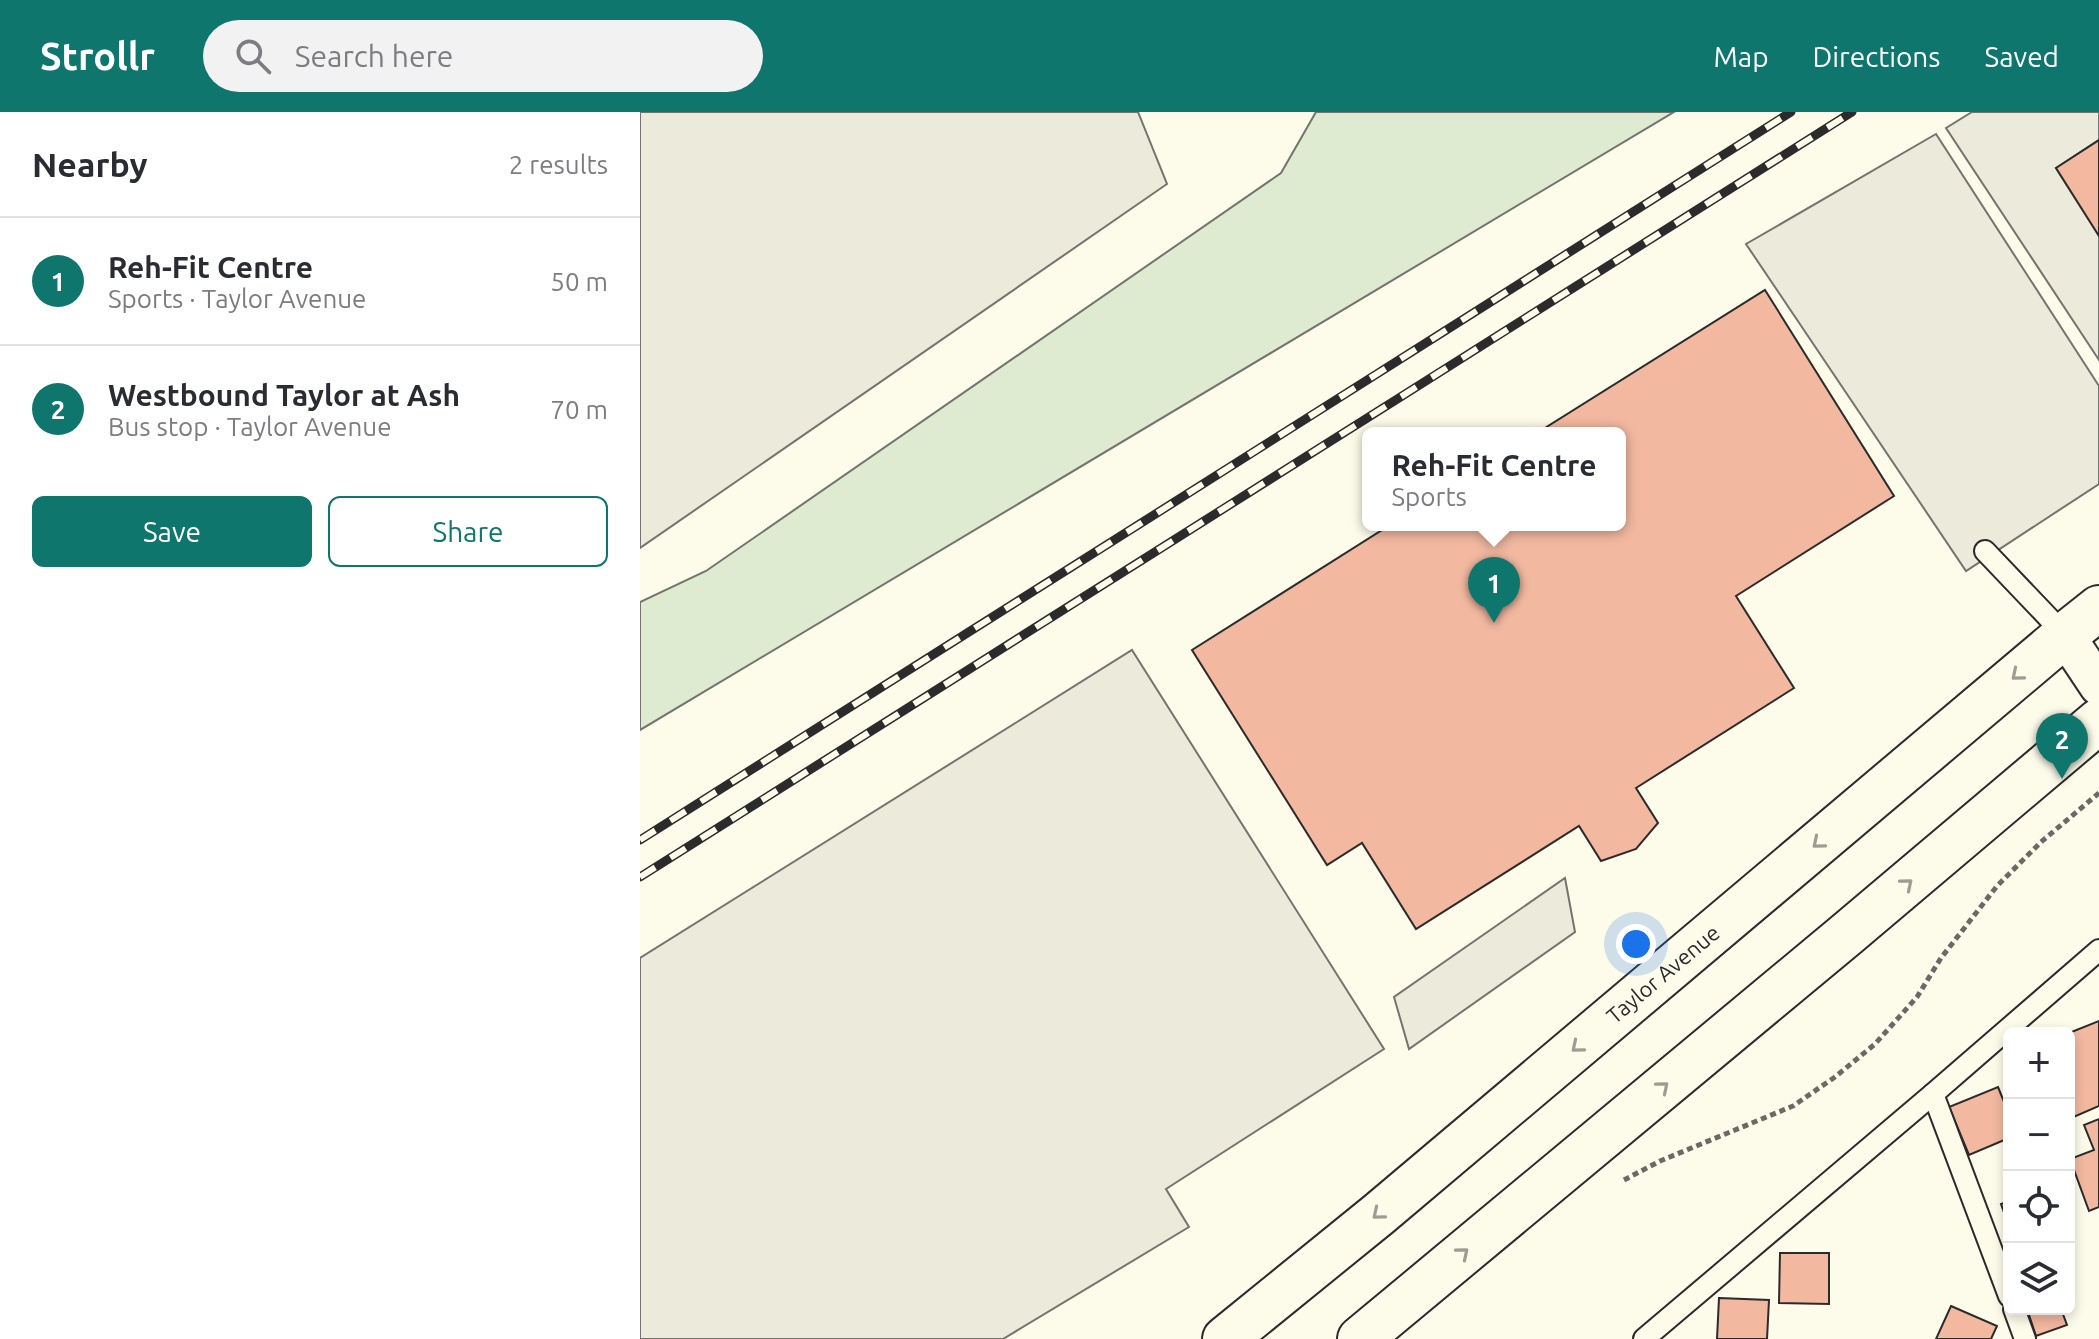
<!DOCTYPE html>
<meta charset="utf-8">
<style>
:root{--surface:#fff;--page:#f2f2f3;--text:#2b2b33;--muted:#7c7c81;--line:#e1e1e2;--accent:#0f766e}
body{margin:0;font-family:Ubuntu,sans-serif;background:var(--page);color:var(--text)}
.controls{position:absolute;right:24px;bottom:24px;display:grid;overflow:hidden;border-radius:12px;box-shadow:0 4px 12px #0003}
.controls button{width:72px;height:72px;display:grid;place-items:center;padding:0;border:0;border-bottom:2px solid var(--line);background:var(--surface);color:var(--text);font:40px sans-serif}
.you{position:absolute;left:996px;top:832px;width:28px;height:28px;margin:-20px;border:6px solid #fff;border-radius:50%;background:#1a73e8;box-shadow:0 0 0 12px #1a73e833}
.badge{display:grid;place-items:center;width:52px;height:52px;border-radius:50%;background:var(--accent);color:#fff;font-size:26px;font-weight:700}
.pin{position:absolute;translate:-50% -66px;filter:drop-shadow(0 2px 4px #0008)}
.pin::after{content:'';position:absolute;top:42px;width:28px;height:24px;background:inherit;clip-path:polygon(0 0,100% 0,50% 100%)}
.popup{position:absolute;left:722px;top:315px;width:264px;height:104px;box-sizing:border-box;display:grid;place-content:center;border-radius:12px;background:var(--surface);filter:drop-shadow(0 2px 6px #0005);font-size:26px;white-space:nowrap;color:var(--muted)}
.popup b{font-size:30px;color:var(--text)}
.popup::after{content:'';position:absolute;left:50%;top:100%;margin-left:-16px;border:16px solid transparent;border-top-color:var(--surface)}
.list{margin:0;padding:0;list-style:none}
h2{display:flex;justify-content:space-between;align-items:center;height:104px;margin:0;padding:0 32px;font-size:34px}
h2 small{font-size:26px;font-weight:400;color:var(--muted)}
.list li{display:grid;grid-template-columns:52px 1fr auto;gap:24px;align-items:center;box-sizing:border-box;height:128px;padding:0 32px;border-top:2px solid var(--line)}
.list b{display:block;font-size:30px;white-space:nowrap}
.list p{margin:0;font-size:26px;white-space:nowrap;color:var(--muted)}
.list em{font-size:26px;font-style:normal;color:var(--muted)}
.actions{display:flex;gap:16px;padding:24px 32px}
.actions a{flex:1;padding:18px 0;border:2px solid var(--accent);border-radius:12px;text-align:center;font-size:28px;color:var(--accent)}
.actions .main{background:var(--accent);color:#fff}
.icon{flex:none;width:44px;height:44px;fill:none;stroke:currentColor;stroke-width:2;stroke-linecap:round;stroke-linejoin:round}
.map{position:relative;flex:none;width:1459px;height:1227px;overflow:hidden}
header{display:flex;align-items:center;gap:48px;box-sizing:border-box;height:112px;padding:0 40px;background:var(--accent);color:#fff}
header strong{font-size:38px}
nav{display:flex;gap:44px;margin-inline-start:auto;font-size:28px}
.search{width:560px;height:72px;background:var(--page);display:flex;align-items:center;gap:20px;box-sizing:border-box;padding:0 28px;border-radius:44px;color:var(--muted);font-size:30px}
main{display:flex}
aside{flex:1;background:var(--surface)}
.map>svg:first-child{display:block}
.green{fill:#deebd1;stroke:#74746e;stroke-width:2}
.parking{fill:#eceadb;stroke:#74746e;stroke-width:2}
.building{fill:#f2b8a0;stroke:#2b2b2b;stroke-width:2}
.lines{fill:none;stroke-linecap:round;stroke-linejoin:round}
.lane-casing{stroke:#2b2b2b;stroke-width:24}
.street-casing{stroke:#2b2b2b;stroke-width:42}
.secondary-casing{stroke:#2b2b2b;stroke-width:48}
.path{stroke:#6a6964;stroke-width:5;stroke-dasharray:6 4;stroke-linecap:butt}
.lane{stroke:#fdfbea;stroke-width:20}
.street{stroke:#fdfbea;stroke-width:38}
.secondary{stroke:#fdfbea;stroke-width:44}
.rail-casing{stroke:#2b2b2b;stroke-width:9}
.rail{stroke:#fdfbea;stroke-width:6;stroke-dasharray:18;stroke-linecap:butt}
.oneway{stroke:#9e9d94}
.labels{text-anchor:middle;stroke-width:6;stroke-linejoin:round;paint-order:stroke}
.street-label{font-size:22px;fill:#2b2b2b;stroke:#fdfbea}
</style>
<header>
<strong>Strollr</strong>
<div class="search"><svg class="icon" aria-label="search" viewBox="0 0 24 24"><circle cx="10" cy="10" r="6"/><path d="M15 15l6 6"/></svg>Search here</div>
<nav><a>Map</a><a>Directions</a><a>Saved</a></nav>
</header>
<main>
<aside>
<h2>Nearby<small>2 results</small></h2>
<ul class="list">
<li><span class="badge">1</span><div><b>Reh-Fit Centre</b><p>Sports · Taylor Avenue</p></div><em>50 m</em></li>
<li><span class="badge">2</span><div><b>Westbound Taylor at Ash</b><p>Bus stop · Taylor Avenue</p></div><em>70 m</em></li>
</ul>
<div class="actions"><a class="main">Save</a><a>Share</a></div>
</aside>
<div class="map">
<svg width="1459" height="1227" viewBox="0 0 1459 1227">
<rect width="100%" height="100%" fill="#fdfbea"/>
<!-- green -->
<polygon class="green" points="676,0 1034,0 0,618 0,490 66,459 641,61"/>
<!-- parking -->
<g class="parking">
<polygon points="0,0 498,0 527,72 0,436"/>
<polygon points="1332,0 1459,0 1459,28 1416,56 1459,124 1459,248 1306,16"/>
<polygon points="1296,22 1459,274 1459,372 1326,459 1106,132"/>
<polygon points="492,538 744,937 526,1077 549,1115 363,1227 0,1227 0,846"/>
<polygon points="925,766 935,820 769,937 754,885"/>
</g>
<!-- building -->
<g class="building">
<polygon points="1459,28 1459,124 1416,56"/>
<polygon points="1125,178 1254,384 1096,484 1154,576 996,676 1018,711 996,737 961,749 939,714 776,817 722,731 687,753 552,538 750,413 980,413 980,321 897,321"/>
<polygon points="1459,909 1459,994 1429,1007 1429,921"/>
<polygon points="1358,975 1369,1002 1369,1026 1329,1043 1309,995"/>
<polygon points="1459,1007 1459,1095 1449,1099 1430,1047 1454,1038 1444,1013"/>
<polygon points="1369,1089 1369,1114 1361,1092"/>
<polygon points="1140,1141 1189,1141 1189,1192 1139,1191"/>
<polygon points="1079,1186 1129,1188 1127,1227 1077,1227"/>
<polygon points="1311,1194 1357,1214 1351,1227 1296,1227"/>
<polygon points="1387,1197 1421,1197 1427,1213 1396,1224"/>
</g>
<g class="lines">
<!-- lane casing -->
<g class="lane-casing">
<g id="lane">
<polyline points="1345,439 1425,523"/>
<polyline points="1293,982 1369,1184"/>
<polyline points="1374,1197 1385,1227"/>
<polyline points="1004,1227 1293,982 1459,838"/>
</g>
</g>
<!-- street casing -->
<g class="street-casing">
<polyline id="street" points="1425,523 1459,574"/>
</g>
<!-- secondary casing -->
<g class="secondary-casing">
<g id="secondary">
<polyline points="585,1227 739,1102 1425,523 1459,496"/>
<polyline points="720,1227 1207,822 1459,609"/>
</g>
</g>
<!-- path -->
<polyline class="path" points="984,1068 1020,1049 1153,994 1195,965 1235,932 1277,885 1301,846 1357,774 1401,730 1459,681"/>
<!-- lane -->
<use href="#lane" class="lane"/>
<!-- street -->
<use href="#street" class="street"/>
<!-- secondary -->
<use href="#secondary" class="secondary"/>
<!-- rail casing -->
<g class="rail-casing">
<g id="rail">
<polyline points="0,728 1151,0"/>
<polyline points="0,765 1212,0"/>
</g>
</g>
<!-- rail -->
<use href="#rail" class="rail"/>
</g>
<!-- one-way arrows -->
<defs><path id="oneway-chevron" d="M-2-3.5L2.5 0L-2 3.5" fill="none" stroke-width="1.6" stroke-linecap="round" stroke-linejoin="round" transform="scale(2)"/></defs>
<g class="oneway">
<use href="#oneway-chevron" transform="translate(1377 563) rotate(140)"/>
<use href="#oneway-chevron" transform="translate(1178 731) rotate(140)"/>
<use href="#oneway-chevron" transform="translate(1267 772) rotate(-40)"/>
<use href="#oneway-chevron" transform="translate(937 935) rotate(140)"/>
<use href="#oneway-chevron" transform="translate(1023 975) rotate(-40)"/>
<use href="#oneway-chevron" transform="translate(738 1102) rotate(140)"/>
<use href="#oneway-chevron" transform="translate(823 1141) rotate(-40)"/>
</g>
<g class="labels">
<!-- street labels -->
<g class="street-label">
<text transform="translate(1023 862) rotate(-40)" y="8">Taylor Avenue</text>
</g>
</g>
</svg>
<div class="controls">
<button>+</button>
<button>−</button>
<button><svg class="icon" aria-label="locate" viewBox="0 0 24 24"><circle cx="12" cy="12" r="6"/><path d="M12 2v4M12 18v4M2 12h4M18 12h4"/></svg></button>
<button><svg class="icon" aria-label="layers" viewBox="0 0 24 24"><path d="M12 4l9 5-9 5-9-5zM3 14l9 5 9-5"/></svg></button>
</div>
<div class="you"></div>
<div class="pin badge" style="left:854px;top:511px">1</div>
<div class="popup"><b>Reh-Fit Centre</b>Sports</div>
<div class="pin badge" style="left:1422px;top:667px">2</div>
</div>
</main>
